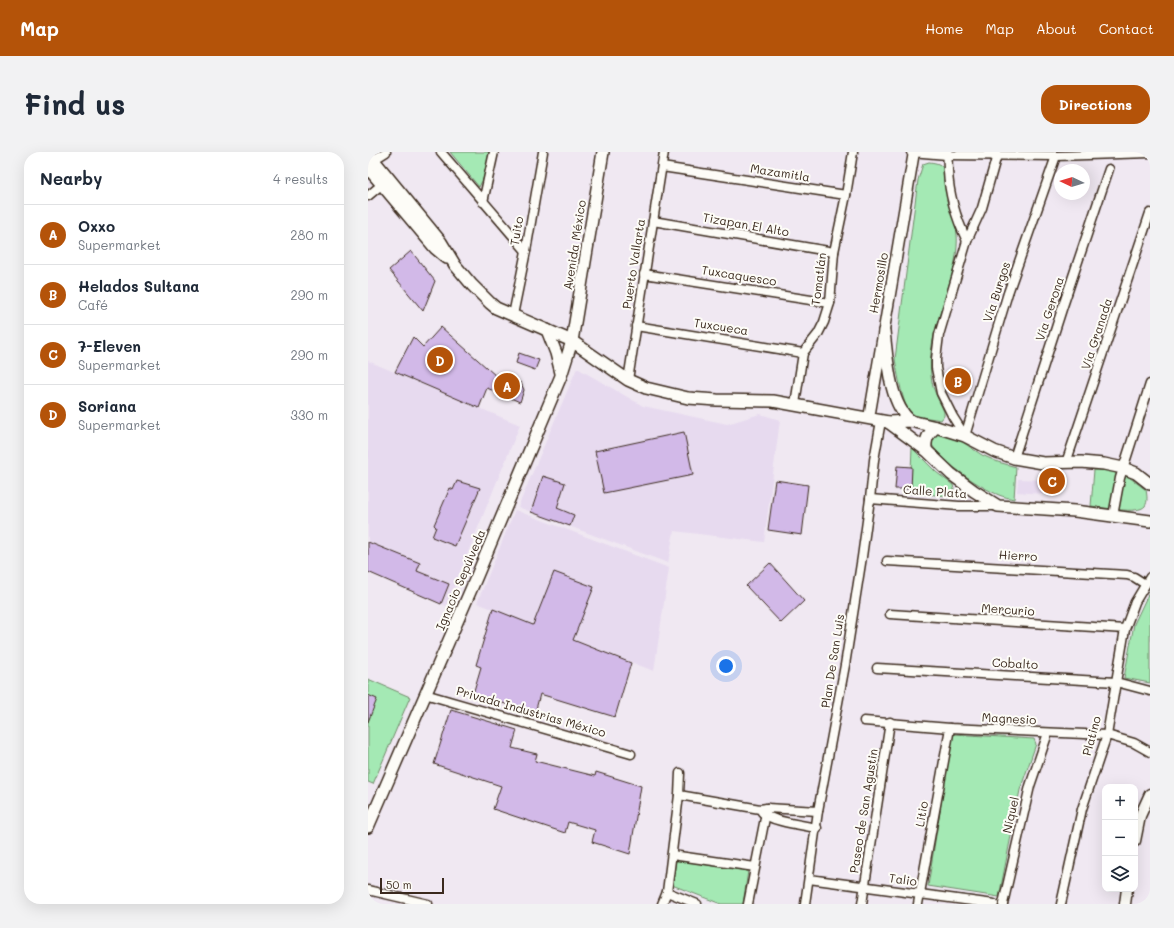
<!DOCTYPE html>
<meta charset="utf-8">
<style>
:root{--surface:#fff;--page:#f2f2f3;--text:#1f2937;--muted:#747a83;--line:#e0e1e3;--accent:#b45309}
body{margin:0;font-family:Mali,sans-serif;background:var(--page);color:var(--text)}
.controls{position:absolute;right:12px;bottom:12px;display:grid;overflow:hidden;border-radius:8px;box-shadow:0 4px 16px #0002}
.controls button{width:36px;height:36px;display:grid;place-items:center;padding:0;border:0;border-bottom:1px solid var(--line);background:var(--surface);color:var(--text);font:20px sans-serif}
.compass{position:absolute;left:686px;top:12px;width:36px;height:36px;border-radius:50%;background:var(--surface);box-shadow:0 4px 16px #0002;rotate:274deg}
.scale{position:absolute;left:12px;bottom:10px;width:64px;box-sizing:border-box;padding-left:4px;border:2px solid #3b2a1e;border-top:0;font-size:11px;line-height:14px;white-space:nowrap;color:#3b2a1e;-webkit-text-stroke:3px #fdfcf7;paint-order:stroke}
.you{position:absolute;left:358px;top:514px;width:14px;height:14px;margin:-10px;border:3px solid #fff;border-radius:50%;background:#1a73e8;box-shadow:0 0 0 6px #1a73e833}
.badge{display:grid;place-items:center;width:26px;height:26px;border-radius:50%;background:var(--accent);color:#fff;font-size:13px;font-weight:700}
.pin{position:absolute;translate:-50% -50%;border:2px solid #fff;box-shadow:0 1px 4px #0006}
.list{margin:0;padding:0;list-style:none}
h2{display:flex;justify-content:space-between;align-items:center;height:52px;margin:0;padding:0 16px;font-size:17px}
h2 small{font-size:13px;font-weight:400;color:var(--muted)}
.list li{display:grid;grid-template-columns:26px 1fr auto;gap:12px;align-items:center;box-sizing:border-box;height:60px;padding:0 16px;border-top:1px solid var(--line)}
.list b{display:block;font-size:15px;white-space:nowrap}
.list p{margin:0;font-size:13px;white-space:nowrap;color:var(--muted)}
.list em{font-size:13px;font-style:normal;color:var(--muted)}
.icon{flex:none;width:22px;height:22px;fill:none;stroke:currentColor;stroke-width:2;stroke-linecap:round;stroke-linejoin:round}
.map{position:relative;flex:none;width:782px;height:752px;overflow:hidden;border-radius:16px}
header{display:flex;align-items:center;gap:24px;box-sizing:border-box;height:56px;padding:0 20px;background:var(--accent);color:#fff}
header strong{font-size:19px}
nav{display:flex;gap:22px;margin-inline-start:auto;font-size:14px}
.intro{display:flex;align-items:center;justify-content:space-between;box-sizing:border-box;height:96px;padding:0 24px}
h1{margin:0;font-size:28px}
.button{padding:10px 18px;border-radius:16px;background:var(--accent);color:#fff;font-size:14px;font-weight:700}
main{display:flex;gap:24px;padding:0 24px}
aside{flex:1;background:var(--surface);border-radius:16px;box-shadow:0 4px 16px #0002}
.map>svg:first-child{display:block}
.built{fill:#e7daef}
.green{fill:#a4e9b4;stroke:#708a69}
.building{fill:#d2b9e8;stroke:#3b2a1e}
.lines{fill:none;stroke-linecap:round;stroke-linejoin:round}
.minor-casing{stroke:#3b2a1e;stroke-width:11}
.tertiary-casing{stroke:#3b2a1e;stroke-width:13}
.secondary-casing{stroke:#3b2a1e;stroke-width:14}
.minor{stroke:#fdfcf7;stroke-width:8}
.tertiary{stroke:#fdfcf7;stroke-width:10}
.secondary{stroke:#fdfcf7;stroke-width:11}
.labels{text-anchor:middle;stroke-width:4;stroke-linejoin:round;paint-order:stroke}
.street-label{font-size:12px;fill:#3b2a1e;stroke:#fdfcf7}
</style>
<header>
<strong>Map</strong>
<nav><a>Home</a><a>Map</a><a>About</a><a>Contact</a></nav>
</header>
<div class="intro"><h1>Find us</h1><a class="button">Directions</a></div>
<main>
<aside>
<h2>Nearby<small>4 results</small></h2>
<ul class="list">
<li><span class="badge">A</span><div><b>Oxxo</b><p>Supermarket</p></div><em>280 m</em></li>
<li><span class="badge">B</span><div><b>Helados Sultana</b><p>Café</p></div><em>290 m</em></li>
<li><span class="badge">C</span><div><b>7-Eleven</b><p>Supermarket</p></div><em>290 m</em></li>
<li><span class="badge">D</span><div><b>Soriana</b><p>Supermarket</p></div><em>330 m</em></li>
</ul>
</aside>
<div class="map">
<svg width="782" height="752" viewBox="0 0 782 752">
<rect width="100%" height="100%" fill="#f0e8f2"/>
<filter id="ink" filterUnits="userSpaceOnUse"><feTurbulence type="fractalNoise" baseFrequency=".025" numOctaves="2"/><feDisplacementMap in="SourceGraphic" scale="8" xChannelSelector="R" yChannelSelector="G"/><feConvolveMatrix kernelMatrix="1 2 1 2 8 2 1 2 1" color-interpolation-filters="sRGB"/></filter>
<g filter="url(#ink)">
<!-- built -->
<g class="built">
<polygon points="0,209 152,273 78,454 0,420"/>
<polygon points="209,216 275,254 359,272 392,262 412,268 396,390 306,379 300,411 150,355"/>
<polygon points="650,327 675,328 674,342 649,340"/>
<polygon points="147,358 301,416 286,519 109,451"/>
</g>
<!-- green -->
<g class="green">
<polygon points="82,0 124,0 116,25 111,35"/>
<path d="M561 10C570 11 573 12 577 19 581 40 591 75 589 95 585 142 553 187 565 235 568 244 573 252 576 260V264L573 268C565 266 553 266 545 263 535 259 529 217 527 207L550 28 555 12Z"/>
<path d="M567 281 590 287 614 303 630 310 648 315 646 347C641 346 636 345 631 343 611 335 576 311 564 293 562 291 562 288 561 285Z"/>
<polygon points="544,296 568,320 585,333 586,337 585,342 581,344 542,341"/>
<path d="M726 318 747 319 757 322 778 338C779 343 780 350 777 354 770 363 734 355 723 354Z"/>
<polygon points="782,438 782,531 756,526 766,472"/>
<polygon points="0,527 42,545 5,632 0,630"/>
<polygon points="584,582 666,587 668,592 652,638 631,745 560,734"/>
<polygon points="308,708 380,719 375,752 353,752 304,733"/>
</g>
<!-- building -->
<g class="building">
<polygon points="43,99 67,129 55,159 21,118"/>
<polygon points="73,175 128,224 130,221 153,231 156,238 152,250 119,236 111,256 27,220 45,185 55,195"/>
<polygon points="151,201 171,208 167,218 148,211"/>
<polygon points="316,280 325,323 236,341 227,299"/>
<polygon points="529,314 544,315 543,337 527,337"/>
<polygon points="675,318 694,319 693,340 674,339"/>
<polygon points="175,324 197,331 189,356 206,363 202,374 163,360"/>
<polygon points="407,328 440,333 434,383 400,378"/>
<polygon points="89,329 112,336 87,394 64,385 68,375 66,373 82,336 85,338"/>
<polygon points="0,390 52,411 49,419 81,432 73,452 0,420"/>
<polygon points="402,411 436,449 413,471 378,434"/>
<polygon points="186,420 226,435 205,488 263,511 247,565 172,542 167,561 105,542 113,515 108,513 125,457 165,473"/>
<polygon points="0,543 9,547 0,570"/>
<polygon points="83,558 149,578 144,596 169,602 167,609 227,624 228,620 273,634 262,702 224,690 227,678 200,670 197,681 125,657 133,634 66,612"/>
</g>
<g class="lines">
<!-- minor casing -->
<g class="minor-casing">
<g id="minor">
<polyline points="73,0 158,99"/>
<polyline points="543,0 579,3 688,4 782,1"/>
<path d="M580 0C579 6 580 13 580 19 581 44 588 66 599 89"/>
<polyline points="2,10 18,0"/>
<polyline points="294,15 478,43"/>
<polyline points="0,44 18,29"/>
<polyline points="115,50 126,0"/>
<polyline points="285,69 466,100"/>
<polyline points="276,122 462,151"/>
<polyline points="145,163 158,99 175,0"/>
<polyline points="268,174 435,201"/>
<polyline points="260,228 296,0"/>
<polyline points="427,252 435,201 450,182 456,170 462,151 466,100 478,43 485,0"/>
<polyline points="597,284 585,265 573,241 568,216 568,207 571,183 599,89 614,56 629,3"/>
<polyline points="597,284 640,141 688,4"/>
<polyline points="646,306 695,154 741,17"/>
<polyline points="698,311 782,61"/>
<polyline points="502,347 591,354 629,354"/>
<polyline points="745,364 752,326 782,232"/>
<polyline points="519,409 759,423 766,425 777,432"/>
<polyline points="522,462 757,477"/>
<polyline points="509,516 748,530 782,539"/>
<polyline points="57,542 263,602"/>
<polyline points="496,569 582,576 739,583 766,591 782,600"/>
<polyline points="311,643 392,657 399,656 450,659"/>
<path d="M394 660C403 670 435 673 449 676"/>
<polyline points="304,703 387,715"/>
<polyline points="441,727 626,752"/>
<polyline points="0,738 60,752"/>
<polyline points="299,740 329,752"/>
<polyline points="294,752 299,740 311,643 312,621"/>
<polyline points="380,752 399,656"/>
<polyline points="437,752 450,659 477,513 494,405 502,347 506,308 513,269"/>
<polyline points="494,752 522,570"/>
<polyline points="550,752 582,576"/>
<polyline points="635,752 662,634 680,581"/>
<polyline points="693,752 714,657 739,583 757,477 767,450 782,425"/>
</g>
</g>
<!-- tertiary casing -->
<g class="tertiary-casing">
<g id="tertiary">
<polyline points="501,266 546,0"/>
<polyline points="767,689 772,664 782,642"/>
<polyline points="757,752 759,737"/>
</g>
</g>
<!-- secondary casing -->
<g class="secondary-casing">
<g id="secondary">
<polyline points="0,1 73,90 87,113 104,133 122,151 128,156 204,189 260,228 278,236 320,246 349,248 405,249 520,270 543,269 568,275 597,284 626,299 646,306 675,311 713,310 736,312 755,316 768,321 782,332"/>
<polyline points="0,16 67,96 79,106"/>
<polyline points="179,178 188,201 193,221"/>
<path d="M516 179C519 204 521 253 543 269"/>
<polyline points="520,270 558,298 583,322 606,339 630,354 707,359 782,369"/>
<path d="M558 298C557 287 560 282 568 275"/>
<polyline points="0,675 108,426 193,224 204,189 235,0"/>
</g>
</g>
<!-- minor -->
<use href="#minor" class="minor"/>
<!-- tertiary -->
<use href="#tertiary" class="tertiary"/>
<!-- secondary -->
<use href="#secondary" class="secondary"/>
</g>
</g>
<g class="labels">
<!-- street labels -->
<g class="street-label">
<text transform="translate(412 21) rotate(9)" y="4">Mazamitla</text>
<text transform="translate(378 73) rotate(10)" y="4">Tizapan El Alto</text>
<text transform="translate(149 79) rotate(-80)" y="4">Tuito</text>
<text transform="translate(207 93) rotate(-81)" y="4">Avenida México</text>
<text transform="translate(266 112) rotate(-81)" y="4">Puerto Vallarta</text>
<text transform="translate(371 124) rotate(9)" y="4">Tuxcaquesco</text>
<text transform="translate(451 127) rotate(-83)" y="4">Tomatlán</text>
<text transform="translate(511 131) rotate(-80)" y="4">Hermosillo</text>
<text transform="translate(629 140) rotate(-72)" y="4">Vía Burgos</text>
<text transform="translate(682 157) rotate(-72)" y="4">Vía Gerona</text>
<text transform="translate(353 175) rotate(9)" y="4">Tuxcueca</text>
<text transform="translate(729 182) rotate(-72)" y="4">Vía Granada</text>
<text transform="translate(567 340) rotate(4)" y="4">Calle Plata</text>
<text transform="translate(650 404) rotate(3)" y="4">Hierro</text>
<text transform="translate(93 428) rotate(-67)" y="4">Ignacio Sepúlveda</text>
<text transform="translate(640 458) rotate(4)" y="4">Mercurio</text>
<text transform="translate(465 509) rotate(-81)" y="4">Plan De San Luis</text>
<text transform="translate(647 512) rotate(3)" y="4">Cobalto</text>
<text transform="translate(163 560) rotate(16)" y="4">Privada Industrias México</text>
<text transform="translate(641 567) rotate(3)" y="4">Magnesio</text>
<text transform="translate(724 584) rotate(-75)" y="4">Platino</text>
<text transform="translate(496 659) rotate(-81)" y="4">Paseo de San Agustin</text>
<text transform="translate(554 662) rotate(-80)" y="4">Litio</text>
<text transform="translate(643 663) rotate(-77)" y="4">Níquel</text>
<text transform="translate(535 728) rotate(8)" y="4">Talio</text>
</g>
</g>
</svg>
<div class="controls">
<button>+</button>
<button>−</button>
<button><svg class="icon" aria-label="layers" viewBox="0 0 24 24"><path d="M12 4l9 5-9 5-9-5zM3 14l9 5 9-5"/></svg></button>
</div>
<svg class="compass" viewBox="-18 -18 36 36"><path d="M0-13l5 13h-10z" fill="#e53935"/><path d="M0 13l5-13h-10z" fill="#747a83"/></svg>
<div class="scale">50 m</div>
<div class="you"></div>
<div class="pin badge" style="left:139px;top:234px">A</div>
<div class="pin badge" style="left:590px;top:229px">B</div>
<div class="pin badge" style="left:684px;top:329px">C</div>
<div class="pin badge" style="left:72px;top:208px">D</div>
</div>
</main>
